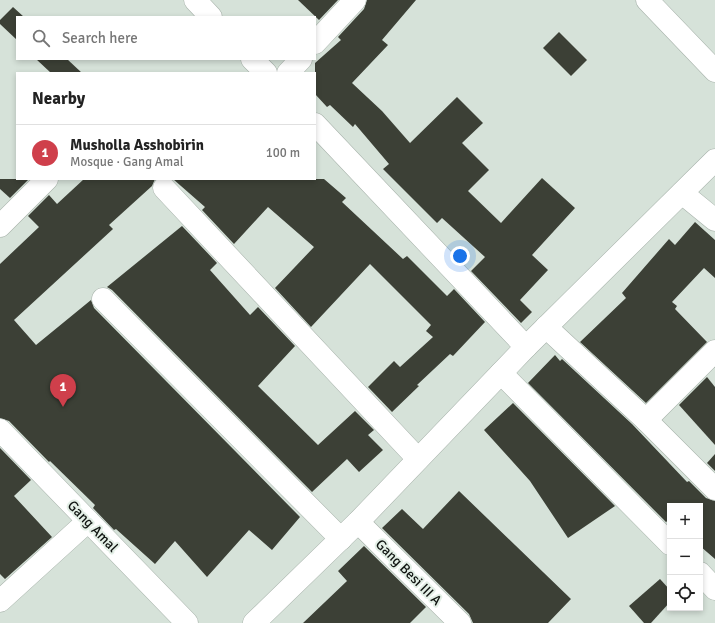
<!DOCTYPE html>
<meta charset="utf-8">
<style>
:root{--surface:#fff;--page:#f2f2f2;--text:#222;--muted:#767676;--line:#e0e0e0;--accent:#cf3f4b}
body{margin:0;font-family:Signika,sans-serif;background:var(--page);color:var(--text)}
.controls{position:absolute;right:12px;bottom:12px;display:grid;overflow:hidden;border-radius:0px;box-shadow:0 2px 6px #0003}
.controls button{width:36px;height:36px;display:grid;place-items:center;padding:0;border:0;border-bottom:1px solid var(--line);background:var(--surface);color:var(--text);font:20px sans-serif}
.you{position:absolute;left:460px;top:256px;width:14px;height:14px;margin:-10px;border:3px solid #fff;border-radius:50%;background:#1a73e8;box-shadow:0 0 0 6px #1a73e833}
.badge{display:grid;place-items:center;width:26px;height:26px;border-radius:50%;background:var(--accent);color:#fff;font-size:13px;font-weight:700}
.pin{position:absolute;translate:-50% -33px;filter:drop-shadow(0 1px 2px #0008)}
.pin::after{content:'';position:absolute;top:21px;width:14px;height:12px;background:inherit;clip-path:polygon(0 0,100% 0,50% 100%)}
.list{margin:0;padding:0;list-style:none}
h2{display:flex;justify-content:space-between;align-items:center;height:52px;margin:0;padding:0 16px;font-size:17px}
h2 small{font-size:13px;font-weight:400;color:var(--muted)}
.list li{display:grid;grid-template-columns:26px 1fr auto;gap:12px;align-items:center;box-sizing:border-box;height:56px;padding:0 16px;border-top:1px solid var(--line)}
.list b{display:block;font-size:15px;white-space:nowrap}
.list p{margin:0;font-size:13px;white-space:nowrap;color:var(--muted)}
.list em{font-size:13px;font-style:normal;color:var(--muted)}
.icon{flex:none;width:22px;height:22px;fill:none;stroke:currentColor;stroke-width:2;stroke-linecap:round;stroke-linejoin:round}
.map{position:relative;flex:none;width:715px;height:623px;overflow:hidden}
.search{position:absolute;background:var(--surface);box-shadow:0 2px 6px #0003;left:16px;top:16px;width:300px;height:44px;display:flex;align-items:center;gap:10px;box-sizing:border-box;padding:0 14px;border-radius:0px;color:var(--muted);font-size:15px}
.panel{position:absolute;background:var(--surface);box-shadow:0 2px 6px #0003;left:16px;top:72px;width:300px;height:108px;border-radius:0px}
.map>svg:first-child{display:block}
.building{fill:#3c4036}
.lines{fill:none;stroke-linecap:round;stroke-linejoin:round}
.minor-casing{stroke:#a8b3ab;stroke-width:23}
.minor{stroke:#fff;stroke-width:22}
.labels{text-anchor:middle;stroke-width:4;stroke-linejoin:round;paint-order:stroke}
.street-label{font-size:14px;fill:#0f1310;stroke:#e3efe6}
</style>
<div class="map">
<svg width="715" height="623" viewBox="0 0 715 623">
<rect width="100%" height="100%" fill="#d6e2d9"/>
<!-- building -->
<g class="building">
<polygon points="298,0 338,0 319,20"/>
<polygon points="367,0 416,0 382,40 388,45 352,83 382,111 410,143 457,97 483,123 462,143 489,170 468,191 501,223 542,178 575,208 532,255 548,270 520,300 532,312 521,323 471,271 485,257 442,218 437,223 383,169 389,164 355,124 353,127 330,105 327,107 315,94 315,63 341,40 338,37 364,9"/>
<polygon points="13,7 24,17 17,17 17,40 0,24 0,20"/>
<polygon points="559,32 587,60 571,76 543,48"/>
<polygon points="36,59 67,59 82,73 51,73"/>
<polygon points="0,179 29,179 10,198 0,189"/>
<polygon points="84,179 155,179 152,186 109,225 113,229 14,320 36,345 91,300 94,308 300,517 272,550 249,530 207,577 175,541 155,564 116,529 114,530 93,508 95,505 50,461 49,462 9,421 0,418 0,264 39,227 28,216 49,195 57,204"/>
<polygon points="173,179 324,179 346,198 342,202 403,259 407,256 447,296 454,289 485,322 453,356 450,354 417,385 419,386 392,412 368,387 394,361 400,367 433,337 426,331 431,325 370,264 311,327 275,288 314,247 268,207 234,244 202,210 205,207"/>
<polygon points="695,222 715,240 715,278 704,268 672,302 677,306 675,309 707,342 646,403 580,342 626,298 622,293 669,239 675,245"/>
<polygon points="182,226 217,263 210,270 250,315 258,307 295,346 258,386 318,445 355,411 374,430 368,435 383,450 359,472 347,459 312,492 112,290 107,287"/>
<polygon points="555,355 560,361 562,359 632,424 687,482 689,481 706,498 715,501 715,559 700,546 700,506 670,506 670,519 666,522 528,383"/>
<polygon points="707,377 715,387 715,445 679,405"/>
<polygon points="513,403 615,506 568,538 530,481 484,430"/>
<polygon points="0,448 31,480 14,496 52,537 5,579 0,574"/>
<polygon points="715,454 715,471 707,463"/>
<polygon points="459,491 571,599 548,623 473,623 469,614 382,528 402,509 423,529"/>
<polygon points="364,546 426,607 410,623 303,623 347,581 338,571"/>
<polygon points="660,579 670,590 670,602 651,623 644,623 629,606"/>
</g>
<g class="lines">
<!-- minor casing -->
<g class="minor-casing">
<g id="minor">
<polyline points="195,0 211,17"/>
<polyline points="647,0 715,71"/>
<polyline points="315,43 355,0"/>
<polyline points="252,59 266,73"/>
<polyline points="288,73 301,59"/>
<polyline points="315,124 526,347"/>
<polyline points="164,188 418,459"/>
<polyline points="682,193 715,220"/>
<polyline points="0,226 47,179"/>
<polyline points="103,299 341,539"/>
<polyline points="546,327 646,420 715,489"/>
<polyline points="501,373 670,544"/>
<polyline points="646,420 715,351"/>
<polyline points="0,430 187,623"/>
<polyline points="358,522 460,623"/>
<polyline points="700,573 715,589"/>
<polyline points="0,601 88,521"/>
<polyline points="254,623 358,522 526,347 715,160"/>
</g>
</g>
<!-- minor -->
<use href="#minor" class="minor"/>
</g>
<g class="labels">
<!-- street labels -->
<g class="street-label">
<text transform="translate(93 526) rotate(46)" y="5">Gang Amal</text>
<text transform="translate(409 572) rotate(45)" y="5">Gang Besi III A</text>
</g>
</g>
</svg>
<div class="controls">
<button>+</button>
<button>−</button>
<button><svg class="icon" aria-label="locate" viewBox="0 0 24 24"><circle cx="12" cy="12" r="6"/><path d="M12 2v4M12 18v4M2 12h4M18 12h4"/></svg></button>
</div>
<div class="you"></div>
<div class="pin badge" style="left:63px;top:407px">1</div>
<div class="search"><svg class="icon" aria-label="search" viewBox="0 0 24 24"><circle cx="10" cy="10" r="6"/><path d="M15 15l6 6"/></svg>Search here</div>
<section class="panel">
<h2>Nearby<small></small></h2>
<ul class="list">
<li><span class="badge">1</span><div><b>Musholla Asshobirin</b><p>Mosque · Gang Amal</p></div><em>100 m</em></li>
</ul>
</section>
</div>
